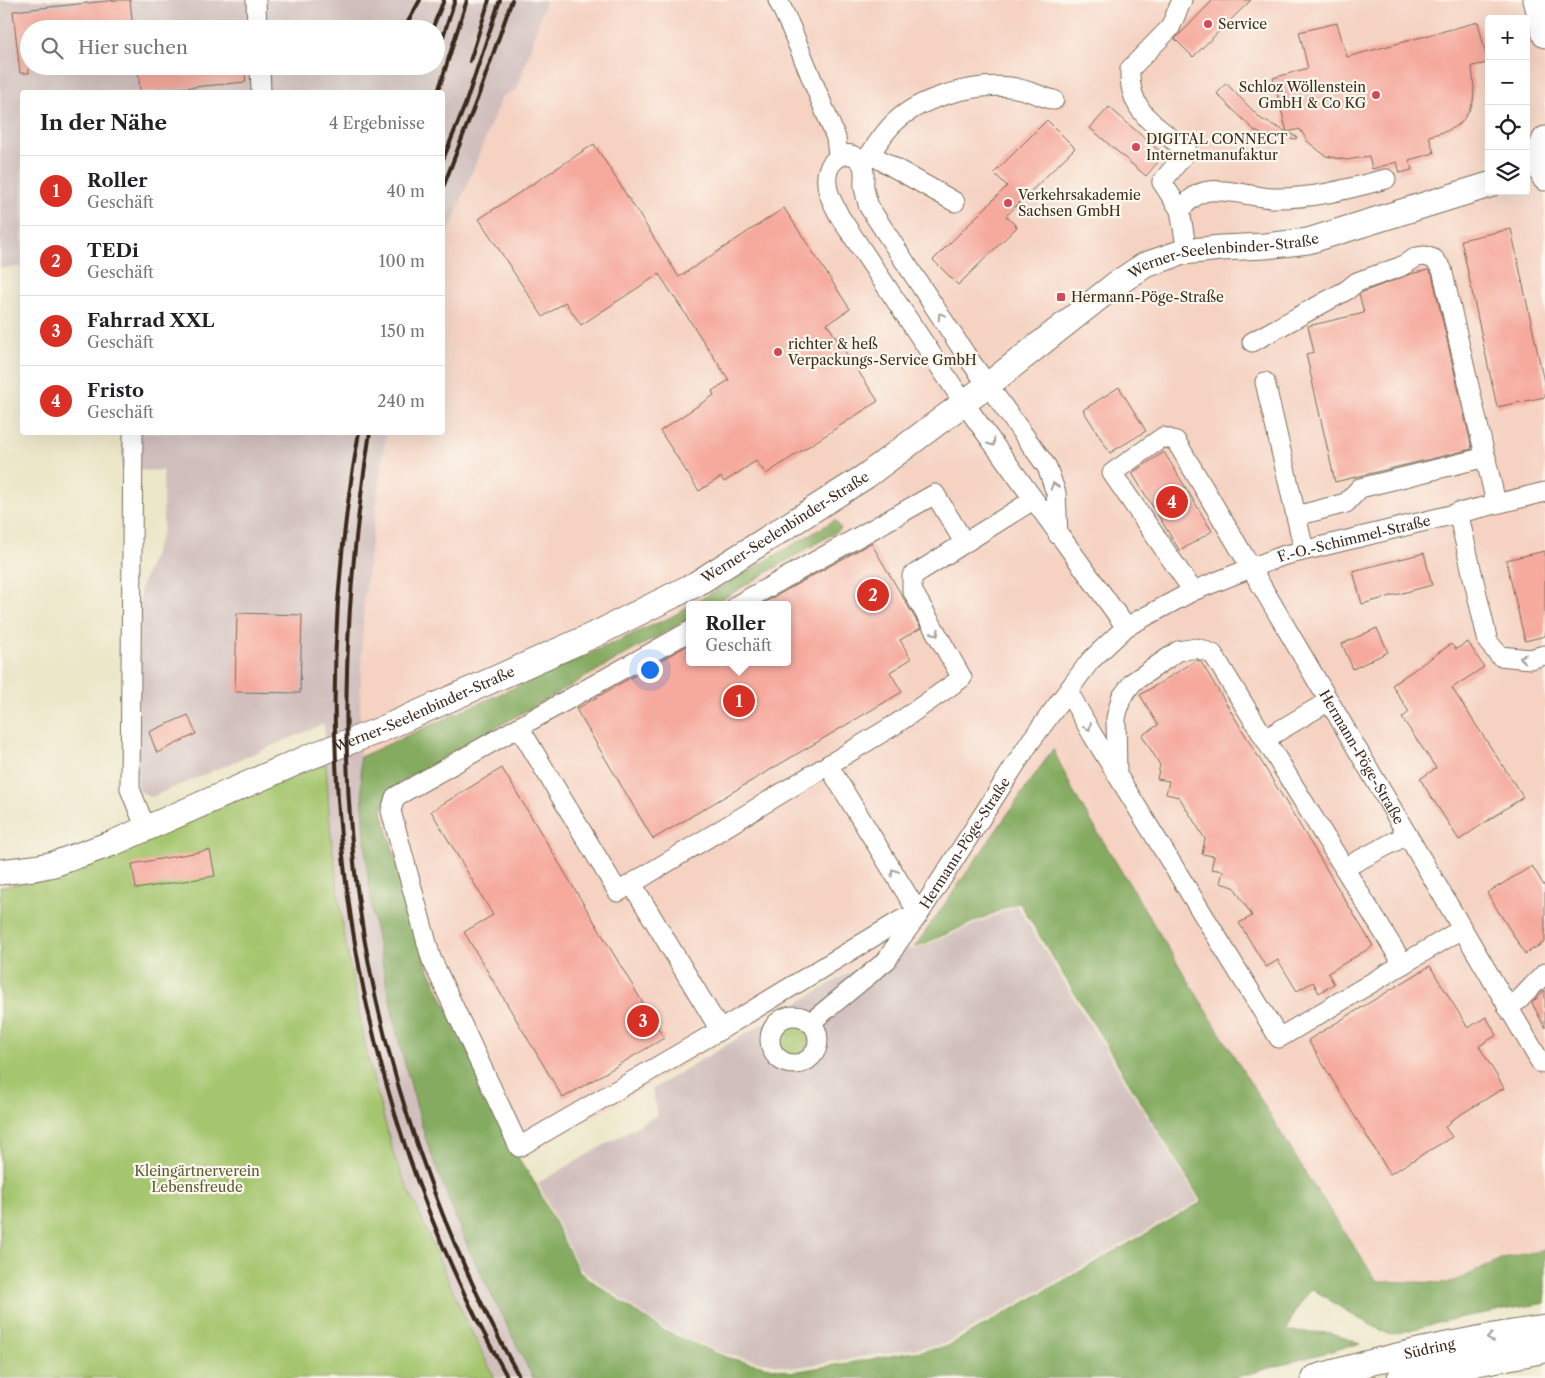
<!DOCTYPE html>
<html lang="de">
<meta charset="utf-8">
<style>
:root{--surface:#fff;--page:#f6f6f6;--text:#202124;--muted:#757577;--line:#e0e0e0;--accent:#d93025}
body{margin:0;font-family:"Libre Caslon Text",serif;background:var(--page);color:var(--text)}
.controls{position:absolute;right:15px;top:15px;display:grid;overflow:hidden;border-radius:5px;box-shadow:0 5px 20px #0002}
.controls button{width:45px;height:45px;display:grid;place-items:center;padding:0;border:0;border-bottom:1px solid var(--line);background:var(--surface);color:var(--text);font:25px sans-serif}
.you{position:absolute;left:649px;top:669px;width:18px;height:18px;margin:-12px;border:4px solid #fff;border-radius:50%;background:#1a73e8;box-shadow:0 0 0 8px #1a73e833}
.badge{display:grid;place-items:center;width:32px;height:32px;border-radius:50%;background:var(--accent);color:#fff;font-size:16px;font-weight:700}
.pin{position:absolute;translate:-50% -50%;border:2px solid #fff;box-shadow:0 1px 5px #0006}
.popup{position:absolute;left:686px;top:601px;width:105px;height:65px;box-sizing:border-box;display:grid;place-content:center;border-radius:5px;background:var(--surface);filter:drop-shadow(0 1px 4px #0005);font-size:16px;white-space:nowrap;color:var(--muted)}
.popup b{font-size:19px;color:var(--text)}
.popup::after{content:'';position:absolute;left:50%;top:100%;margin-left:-10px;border:10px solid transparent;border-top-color:var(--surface)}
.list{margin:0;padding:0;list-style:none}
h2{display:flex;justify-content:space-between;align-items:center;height:65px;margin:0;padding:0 20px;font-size:21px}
h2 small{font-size:16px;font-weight:400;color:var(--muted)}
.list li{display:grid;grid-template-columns:32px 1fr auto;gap:15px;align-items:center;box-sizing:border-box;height:70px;padding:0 20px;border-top:1px solid var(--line)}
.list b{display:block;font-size:19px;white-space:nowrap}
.list p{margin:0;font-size:16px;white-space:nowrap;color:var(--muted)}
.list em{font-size:16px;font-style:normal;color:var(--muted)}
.icon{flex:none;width:28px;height:28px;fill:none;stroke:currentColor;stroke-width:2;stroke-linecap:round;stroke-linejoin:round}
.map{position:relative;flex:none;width:1545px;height:1378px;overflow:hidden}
.search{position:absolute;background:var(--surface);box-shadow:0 5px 20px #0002;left:20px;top:20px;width:425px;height:55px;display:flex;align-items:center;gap:12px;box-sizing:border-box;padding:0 18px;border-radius:28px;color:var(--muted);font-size:19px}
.panel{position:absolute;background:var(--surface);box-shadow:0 5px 20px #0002;left:20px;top:90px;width:425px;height:345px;border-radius:5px}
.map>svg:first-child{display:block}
.built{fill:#f5d2c2;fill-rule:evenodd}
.industrial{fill:#d1bfbd;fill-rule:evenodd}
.green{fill:#a5c66e;stroke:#707846}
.forest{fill:#84ab61;stroke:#606a40}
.building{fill:#f6aa9e}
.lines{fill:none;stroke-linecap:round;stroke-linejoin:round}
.minor-casing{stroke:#796c5a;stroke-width:21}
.major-casing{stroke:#796c5a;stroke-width:27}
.minor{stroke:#fff;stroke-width:19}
.major{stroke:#fff;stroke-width:25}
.rail{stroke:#3b2a1e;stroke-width:4}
.oneway{stroke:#a79f9a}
.poi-dot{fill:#d1495b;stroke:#fbf7ec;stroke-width:2}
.labels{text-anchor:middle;stroke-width:4.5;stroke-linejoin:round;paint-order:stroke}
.poi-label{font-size:14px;fill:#3b2a1e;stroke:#fbf7ec;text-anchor:start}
.street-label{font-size:14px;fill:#3b2a1e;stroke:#fbf7ec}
.park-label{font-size:14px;fill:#5b5936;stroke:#fbf7ec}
</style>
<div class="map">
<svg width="1545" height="1378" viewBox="0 0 1545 1378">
<rect width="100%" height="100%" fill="#fbf7ec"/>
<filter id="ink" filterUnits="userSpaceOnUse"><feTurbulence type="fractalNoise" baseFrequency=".02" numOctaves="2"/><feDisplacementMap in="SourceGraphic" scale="10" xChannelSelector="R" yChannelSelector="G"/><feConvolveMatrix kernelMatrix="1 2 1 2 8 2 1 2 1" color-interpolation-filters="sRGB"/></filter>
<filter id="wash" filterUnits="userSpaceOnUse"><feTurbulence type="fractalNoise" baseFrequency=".0096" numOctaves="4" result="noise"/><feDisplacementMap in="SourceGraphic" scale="20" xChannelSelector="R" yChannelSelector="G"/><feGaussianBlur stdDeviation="1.12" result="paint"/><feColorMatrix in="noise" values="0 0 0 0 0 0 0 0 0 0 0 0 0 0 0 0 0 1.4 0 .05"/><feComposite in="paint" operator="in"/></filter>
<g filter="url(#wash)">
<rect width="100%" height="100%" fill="#ede7ca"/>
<!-- built -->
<path class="built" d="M546 0H1545V1250L1503 1258 1450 1283 1377 1281 1309 1179 1075 795 1053 750 914 948 890 934 865 961 519 1159 425 961 382 811 383 802 390 790 423 769 690 618V662H788V605H712L841 529 835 520 673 616 360 757V704L364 599 386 433 442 432 443 246 502 96 517 90ZM1489 19H1526V191H1489Z"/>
<!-- industrial -->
<g class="industrial">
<path d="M0 0H546L517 90 502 96 443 246 442 92H22V267L0 268ZM29 29H436V66H29Z"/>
<polygon points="122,433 386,433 364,599 360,704 360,757 367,869 374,924 398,1039 429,1148 470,1252 533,1378 495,1378 466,1322 395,1159 368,1060 343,930 330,826 324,724 151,797 141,792 137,788 140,590 163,530 163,471 122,470"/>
<polygon points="1017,906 1199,1201 944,1344 792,1368 725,1354 661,1327 579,1268 538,1183 657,1115 652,1089 865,963 890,936 898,942 914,950"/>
</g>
<!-- green -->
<g class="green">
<polygon points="326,763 330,826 343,930 368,1060 395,1159 466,1321 495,1378 0,1378 0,887 37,881"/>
<circle cx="794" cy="1040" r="15"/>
</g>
<!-- forest -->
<g class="forest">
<polygon points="835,520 841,529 712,605 691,605"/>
<path d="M690 605V618L423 769C405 780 385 788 382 811L425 961 519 1159 535 1183 579 1272 662 1330 728 1358 792 1372 946 1347 1202 1202 1019 902 914 948 1053 749 1075 795 1309 1179 1377 1281 1450 1283 1503 1258 1545 1250V1303L1462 1317 1390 1335 1354 1316 1311 1288 1293 1315 1287 1331 1331 1333 1360 1343 1234 1378H533L470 1252 448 1198 426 1140 398 1039 374 924 367 869 360 757 673 616Z"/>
</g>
<g id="blocks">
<!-- building -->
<g class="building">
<polygon points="116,0 130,0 133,29 29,29 29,73 20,73 13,11"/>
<polygon points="1213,0 1251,0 1193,57 1175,39"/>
<polygon points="1478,22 1488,63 1472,66 1474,88 1473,102 1469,111 1461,123 1447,131 1429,136 1434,153 1409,160 1412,170 1400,173 1397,162 1372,169 1369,156 1347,160 1326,156 1308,142 1300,129 1287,132 1273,78 1308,68 1299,32 1337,23 1347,57"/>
<polygon points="138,66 244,66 246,82 140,92"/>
<polygon points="1226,83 1261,119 1297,137 1296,139 1263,135 1255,131 1217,94"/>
<polygon points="1109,107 1164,155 1146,176 1090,128"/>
<polygon points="1047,120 1075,148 1006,216 1017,227 958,285 933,260 1007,186 994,173"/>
<polygon points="594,144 679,277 784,208 850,309 827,324 878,401 766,474 756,461 724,482 721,477 699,491 660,431 714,395 712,391 729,380 659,274 581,325 565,302 543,317 479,219"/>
<polygon points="1511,229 1545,387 1545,397 1497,407 1461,240"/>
<polygon points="1428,270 1432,274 1472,449 1335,482 1306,354 1314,352 1308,326 1364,313 1359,294 1363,292 1410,274"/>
<polygon points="1119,387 1146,431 1110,453 1083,410"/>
<polygon points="1164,452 1212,531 1180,551 1132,473"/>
<polygon points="871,543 921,628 900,640 911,659 890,672 902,692 653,839 576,709 690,644 690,662 788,662 788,605 760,605"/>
<polygon points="1545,551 1545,636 1525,641 1506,560"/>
<polygon points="1424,553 1432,585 1362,604 1353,571"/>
<polygon points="237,613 302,615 300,693 235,692"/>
<polygon points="1377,628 1388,652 1353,669 1342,644"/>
<polygon points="1468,642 1484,667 1452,688 1523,797 1459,840 1420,779 1436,768 1402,718 1409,712 1392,685 1451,644 1456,649"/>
<polygon points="1197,660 1201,662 1373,946 1328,973 1334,984 1319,993 1313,982 1297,991 1278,960 1266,967 1239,923 1252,916 1234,887 1220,883 1223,871 1211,869 1214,856 1202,854 1205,839 1179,797 1166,794 1169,781 1157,779 1160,765 1142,735 1158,725 1140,695"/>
<polygon points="188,715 196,734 157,753 149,732"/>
<polygon points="502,768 664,1038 563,1098 464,932 493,915 431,811"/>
<polygon points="210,850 215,876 136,889 132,864"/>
<polygon points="1532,866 1545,887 1545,942 1525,954 1487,893"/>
<polygon points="1430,966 1468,1028 1486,1017 1497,1035 1479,1046 1504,1088 1450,1121 1451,1123 1445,1127 1452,1137 1390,1174 1308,1040"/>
<polygon points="1545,990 1545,1028 1532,1003"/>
</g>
</g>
</g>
<g filter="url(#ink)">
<use href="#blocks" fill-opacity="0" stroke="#796c5a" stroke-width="1"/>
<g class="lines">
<!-- minor casing -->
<g class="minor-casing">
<g id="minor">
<polyline points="256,0 257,29"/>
<polyline points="778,0 791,28 836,138 838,156"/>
<path d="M1182 0 1170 28 1130 69C1128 113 1157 126 1187 151L1162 182 1180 210 1187 252"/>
<polyline points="260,66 261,92"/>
<polyline points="870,154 955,202"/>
<path d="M863 165C873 150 882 134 895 122 921 97 975 83 1010 87 1025 89 1040 96 1054 100"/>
<path d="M1180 210C1187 203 1193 195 1204 192 1221 187 1253 197 1272 198 1312 199 1348 189 1386 179"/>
<polyline points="1252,342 1347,290 1357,282 1400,267 1417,257 1425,256 1434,259 1442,269 1496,503"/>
<polyline points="1265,382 1304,550"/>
<polyline points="133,432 130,789 146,829"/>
<polyline points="1458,512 1488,642 1500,656 1530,659 1545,655"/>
<polyline points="1296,516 1346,503 1360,488 1486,457"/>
<path d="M1058 535 1056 493 1047 467 966 355 869 207C867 200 865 194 864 187 863 180 866 171 862 164 852 145 828 158 827 176 825 191 834 205 840 217L964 403 1126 627"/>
<path id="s1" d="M1193 591 1112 473 1163 437 1176 441 1251 568 1282 556 1545 492"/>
<polyline points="737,605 935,494 964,542"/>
<polyline points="690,631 519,727 618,892 896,724 962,678 912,590 912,576 1033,500"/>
<polyline points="1068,691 1092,734 1279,1038 1462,929"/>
<polyline points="519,727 395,797 391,811 431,958 519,1147 720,1030 901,920 919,914 828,765"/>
<polyline points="1265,739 1403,964"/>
<polyline points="1117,773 1116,718 1121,698 1133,682 1178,651 1197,648 1213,654 1265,739 1329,701"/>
<polyline points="1344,868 1407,835"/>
<polyline points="632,884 720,1030"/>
<polyline points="1507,1007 1519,1000 1545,973"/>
<circle cx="794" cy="1040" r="24"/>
<path id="s2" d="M810 1023 887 960 898 942 919 914 1030 742 1090 661 1126 627 1193 591 1251 568 1541 1063"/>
</g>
</g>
<!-- major casing -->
<g class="major-casing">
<g id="major">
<polyline points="1536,0 1545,35"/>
<path d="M1545 139C1538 153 1538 165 1545 178"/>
<path id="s3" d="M0 872 34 868 54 864 113 843 309 757 380 730 598 633 696 584 866 476 988 385 1116 284 1145 265 1183 252 1221 248 1265 246 1308 241 1489 185"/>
<path id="s4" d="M1314 1378C1389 1356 1468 1339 1545 1328"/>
<polyline points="1400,1378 1545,1350"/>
</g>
</g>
<!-- minor -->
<use href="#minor" class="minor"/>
<!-- major -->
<use href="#major" class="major"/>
<!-- rail -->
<g class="rail">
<polyline points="404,29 420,0"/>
<polyline points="432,29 444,0"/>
<polyline points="440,46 455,0"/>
<polyline points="470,61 489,0"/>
<polyline points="438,92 467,0"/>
<polyline points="442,162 465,105 500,0"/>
<polyline points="442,190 479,94 512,0"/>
<path d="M359 432C301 755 346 1091 508 1378"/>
<path d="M370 432C345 590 337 753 360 911 383 1071 442 1237 520 1378"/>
</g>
</g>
<!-- one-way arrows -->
<defs><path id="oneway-chevron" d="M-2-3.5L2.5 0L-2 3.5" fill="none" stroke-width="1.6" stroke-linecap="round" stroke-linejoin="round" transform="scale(1.25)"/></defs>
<g class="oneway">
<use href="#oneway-chevron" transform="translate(941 316) rotate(-123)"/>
<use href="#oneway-chevron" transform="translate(992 443) rotate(55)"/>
<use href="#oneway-chevron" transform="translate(1054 486) rotate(-108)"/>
<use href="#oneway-chevron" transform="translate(936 633) rotate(61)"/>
<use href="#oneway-chevron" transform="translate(1523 658) rotate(-176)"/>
<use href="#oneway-chevron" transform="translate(1088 727) rotate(61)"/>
<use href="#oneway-chevron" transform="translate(894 872) rotate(-121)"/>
<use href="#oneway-chevron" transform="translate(1490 1338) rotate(170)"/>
</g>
</g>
<!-- markers -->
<g class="poi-dot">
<circle cx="1208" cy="24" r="5"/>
<circle cx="1376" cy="95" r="5"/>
<circle cx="1136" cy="147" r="5"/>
<circle cx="1008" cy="203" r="5"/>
<rect x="1056" y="292" width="10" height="10" rx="2.5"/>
<circle cx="778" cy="352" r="5"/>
</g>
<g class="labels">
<!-- poi labels -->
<g class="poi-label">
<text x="1218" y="29">Service</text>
<text x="1366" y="92" text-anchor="end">Schloz Wöllenstein<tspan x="1366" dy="16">GmbH &amp; Co KG</tspan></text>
<text x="1146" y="144">DIGITAL CONNECT<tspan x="1146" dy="16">Internetmanufaktur</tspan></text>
<text x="1018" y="200">Verkehrsakademie<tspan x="1018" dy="16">Sachsen GmbH</tspan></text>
<text x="1071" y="302">Hermann-Pöge-Straße</text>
<text x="788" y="349">richter &amp; heß<tspan x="788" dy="16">Verpackungs-Service GmbH</tspan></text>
</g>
<!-- street labels -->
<g class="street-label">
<text dy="5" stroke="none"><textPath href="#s3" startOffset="1386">Werner-Seelenbinder-Straße</textPath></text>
<text dy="5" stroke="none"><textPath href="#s3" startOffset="861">Werner-Seelenbinder-Straße</textPath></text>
<text dy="5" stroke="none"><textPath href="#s1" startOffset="474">F.-O.-Schimmel-Straße</textPath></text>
<text dy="5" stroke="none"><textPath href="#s3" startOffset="456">Werner-Seelenbinder-Straße</textPath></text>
<text dy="5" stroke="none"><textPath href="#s2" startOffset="868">Hermann-Pöge-Straße</textPath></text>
<text dy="5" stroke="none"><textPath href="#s2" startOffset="240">Hermann-Pöge-Straße</textPath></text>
<text dy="5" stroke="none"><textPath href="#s4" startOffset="119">Südring</textPath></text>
</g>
<!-- park labels -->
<g class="park-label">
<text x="197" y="1176">Kleingärtnerverein<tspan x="197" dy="16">Lebensfreude</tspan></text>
</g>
</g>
</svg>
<div class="controls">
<button>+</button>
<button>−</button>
<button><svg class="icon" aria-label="locate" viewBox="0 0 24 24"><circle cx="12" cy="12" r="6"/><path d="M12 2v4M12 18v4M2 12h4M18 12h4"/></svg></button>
<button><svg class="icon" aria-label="layers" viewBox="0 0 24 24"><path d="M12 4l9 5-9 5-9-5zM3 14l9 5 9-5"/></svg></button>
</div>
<div class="you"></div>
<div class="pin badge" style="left:739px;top:701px">1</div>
<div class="popup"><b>Roller</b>Geschäft</div>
<div class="pin badge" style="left:873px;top:595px">2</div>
<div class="pin badge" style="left:643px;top:1021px">3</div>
<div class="pin badge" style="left:1172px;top:502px">4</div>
<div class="search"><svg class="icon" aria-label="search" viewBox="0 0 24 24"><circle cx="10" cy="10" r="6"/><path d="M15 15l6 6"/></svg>Hier suchen</div>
<section class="panel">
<h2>In der Nähe<small>4 Ergebnisse</small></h2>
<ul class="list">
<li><span class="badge">1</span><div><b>Roller</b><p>Geschäft</p></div><em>40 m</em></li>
<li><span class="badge">2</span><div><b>TEDi</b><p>Geschäft</p></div><em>100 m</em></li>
<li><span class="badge">3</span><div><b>Fahrrad XXL</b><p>Geschäft</p></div><em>150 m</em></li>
<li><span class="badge">4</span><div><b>Fristo</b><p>Geschäft</p></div><em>240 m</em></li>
</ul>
</section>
</div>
